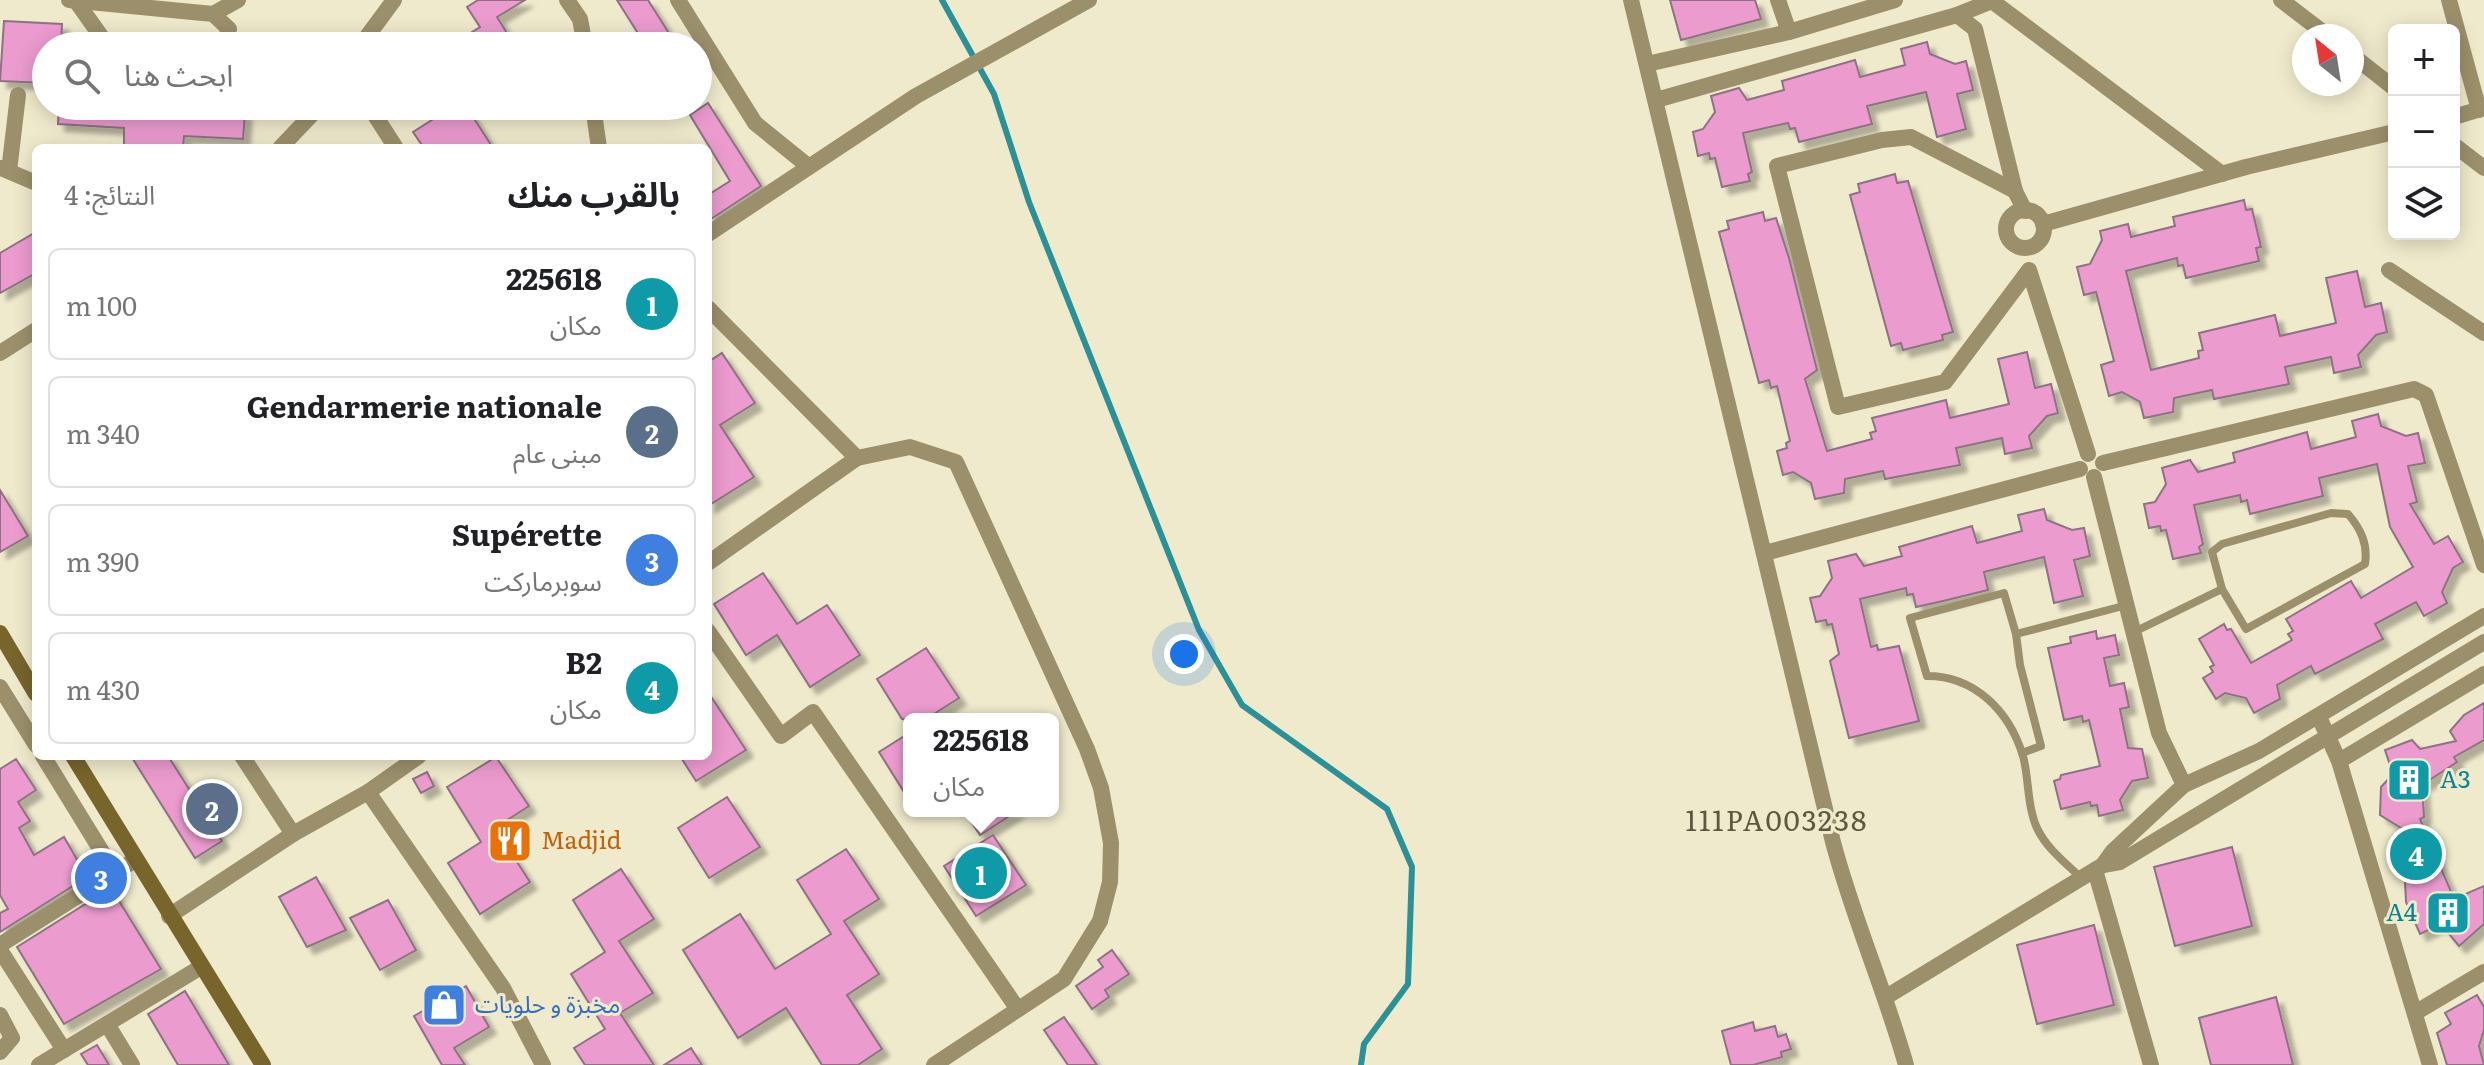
<!DOCTYPE html>
<html lang="ar">
<meta charset="utf-8">
<style>
:root{--surface:#fff;--page:#f6f6f6;--text:#202124;--muted:#757577;--line:#e0e0e0;--accent:#77761b}
body{margin:0;font-family:Literata,"Noto Sans Arabic",serif;background:var(--page);color:var(--text);direction:rtl}
.controls{position:absolute;right:24px;top:24px;display:grid;overflow:hidden;border-radius:12px;box-shadow:0 4px 20px #0003}
.controls button{width:72px;height:72px;display:grid;place-items:center;padding:0;border:0;border-bottom:2px solid var(--line);background:var(--surface);color:var(--text);font:40px sans-serif}
.compass{position:absolute;left:2292px;top:24px;width:72px;height:72px;border-radius:50%;background:var(--surface);box-shadow:0 4px 20px #0003;rotate:330deg}
.you{position:absolute;left:1184px;top:654px;width:28px;height:28px;margin:-20px;border:6px solid #fff;border-radius:50%;background:#1a73e8;box-shadow:0 0 0 12px #1a73e833}
.badge{display:grid;place-items:center;width:52px;height:52px;border-radius:50%;background:var(--accent);color:#fff;font-size:26px;font-weight:700}
.pin{position:absolute;translate:-50% -50%;border:4px solid #fff;box-shadow:0 2px 8px #0006}
.popup{position:absolute;left:903px;top:713px;width:156px;height:104px;box-sizing:border-box;display:grid;place-content:center;border-radius:12px;background:var(--surface);filter:drop-shadow(0 2px 6px #0005);font-size:26px;white-space:nowrap;color:var(--muted)}
.popup b{font-size:30px;color:var(--text)}
.popup::after{content:'';position:absolute;left:50%;top:100%;margin-left:-16px;border:16px solid transparent;border-top-color:var(--surface)}
.list{margin:0;padding:0;list-style:none}
h2{display:flex;justify-content:space-between;align-items:center;height:104px;margin:0;padding:0 32px;font-size:34px}
h2 small{font-size:26px;font-weight:400;color:var(--muted)}
.list li{display:grid;grid-template-columns:52px 1fr auto;gap:24px;align-items:center;box-sizing:border-box;height:112px;margin:0 16px 16px;padding:0 16px;border:2px solid var(--line);border-radius:12px}
.list b{display:block;font-size:30px;white-space:nowrap}
.list p{margin:0;font-size:26px;white-space:nowrap;color:var(--muted)}
.list em{font-size:26px;font-style:normal;color:var(--muted)}
.icon{flex:none;width:44px;height:44px;fill:none;stroke:currentColor;stroke-width:2;stroke-linecap:round;stroke-linejoin:round}
.map{position:relative;flex:none;width:2484px;height:1065px;overflow:hidden;direction:ltr}
.search{position:absolute;background:var(--surface);box-shadow:0 4px 20px #0003;left:32px;top:32px;width:680px;height:88px;display:flex;align-items:center;gap:20px;box-sizing:border-box;padding:0 28px;border-radius:44px;color:var(--muted);font-size:30px}
.panel{position:absolute;background:var(--surface);box-shadow:0 4px 20px #0003;left:32px;top:144px;width:680px;height:616px;border-radius:12px;direction:rtl}
.map>svg:first-child{display:block}
.lines{fill:none;stroke-linecap:round;stroke-linejoin:round}
.stream{stroke:#2a9199;stroke-width:6}
.building{fill:#ec9bcf;stroke:#8c7282;stroke-width:2;filter:url(#shadow)}
.service{stroke:#9c906c;stroke-width:8}
.minor{stroke:#9c906c;stroke-width:16}
.tertiary{stroke:#9c906c;stroke-width:16}
.secondary{stroke:#78652c;stroke-width:16}
.labels{text-anchor:middle;stroke-width:6;stroke-linejoin:round;paint-order:stroke}
.culture-label{font-size:24px;fill:#0d838f;stroke:#f0eacd;text-anchor:start}
.food-label{font-size:24px;fill:#c56008;stroke:#f0eacd;text-anchor:start}
.shop-label{font-size:24px;fill:#366cbe;stroke:#f0eacd;text-anchor:start}
.quarter-label{font-size:28px;letter-spacing:2px;fill:#5d583f;stroke:#f0eacd}
</style>
<div class="map">
<svg width="2484" height="1065" viewBox="0 0 2484 1065">
<defs>
<filter id="shadow"><feDropShadow dx="7" dy="7" stdDeviation="2" flood-color="#0004"/></filter>
</defs>
<rect width="100%" height="100%" fill="#f0eacd"/>
<g class="lines">
<!-- stream -->
<polyline class="stream" points="942,0 994,94 1029,202 1199,630 1242,705 1387,809 1412,867 1408,984 1364,1044 1361,1065"/>
</g>
<!-- building -->
<g class="building">
<polygon points="478,0 525,0 497,17 515,46 450,46 480,27 467,7"/>
<polygon points="617,0 648,0 677,46 646,46"/>
<polygon points="1670,0 1755,0 1761,19 1681,40"/>
<polygon points="4,21 62,24 61,46 46,46 46,83 0,81"/>
<polygon points="1927,42 1930,54 1955,64 1966,61 1973,90 1957,94 1966,129 1937,137 1926,92 1867,106 1872,124 1799,142 1795,128 1790,129 1788,123 1743,133 1752,172 1748,174 1750,181 1722,187 1715,158 1710,159 1709,153 1698,156 1693,132 1703,129 1715,112 1711,96 1739,88 1747,100 1784,90 1782,81 1855,60 1860,77 1905,65 1901,49"/>
<polygon points="708,103 761,186 708,221 708,195 730,181 690,115"/>
<polygon points="59,106 118,106 118,111 185,114 192,112 192,106 240,106 239,112 245,113 243,139 184,136 183,148 124,148 124,128 58,124"/>
<polygon points="454,106 466,106 493,148 424,148 413,132"/>
<polygon points="1895,174 1897,183 1908,181 1953,332 1942,335 1943,340 1903,350 1901,343 1891,346 1850,195 1860,192 1858,184"/>
<polygon points="2244,200 2246,210 2252,209 2261,247 2256,248 2259,261 2186,278 2183,265 2178,266 2177,258 2126,271 2151,370 2199,358 2198,351 2203,350 2199,333 2275,315 2280,336 2336,323 2326,278 2357,271 2365,307 2381,303 2387,332 2376,335 2358,355 2361,367 2334,373 2331,357 2285,367 2289,384 2214,399 2212,390 2174,398 2173,412 2144,418 2140,402 2122,392 2109,396 2101,365 2114,361 2096,292 2084,295 2077,267 2090,264 2102,240 2100,231 2128,224 2131,237 2175,226 2173,217"/>
<polygon points="1763,212 1765,221 1776,218 1789,258 1817,370 1805,379 1827,451 1872,439 1870,433 1876,431 1872,418 1946,400 1950,418 2009,404 1998,359 2027,352 2035,388 2051,384 2058,413 2047,416 2029,436 2032,448 2005,454 2002,438 1956,448 1960,465 1885,479 1883,471 1845,479 1844,493 1815,499 1811,483 1793,472 1783,475 1777,451 1787,448 1786,443 1790,441 1777,386 1771,388 1769,380 1759,383 1719,232 1729,229 1727,221"/>
<polygon points="36,232 36,273 0,293 0,253"/>
<polygon points="722,353 755,403 720,425 754,477 708,506 708,362"/>
<polygon points="2378,414 2381,426 2406,436 2418,433 2425,463 2408,466 2417,502 2410,504 2434,544 2448,536 2463,562 2453,568 2442,592 2447,603 2424,616 2416,602 2375,624 2383,639 2315,674 2311,666 2277,685 2280,699 2254,713 2246,698 2225,693 2216,699 2203,678 2213,672 2210,667 2214,665 2199,639 2224,624 2227,630 2231,629 2251,663 2292,640 2288,634 2293,631 2286,619 2351,581 2361,598 2413,567 2390,527 2377,464 2319,478 2323,496 2250,514 2247,500 2241,502 2240,495 2194,505 2203,544 2199,547 2201,553 2173,559 2166,530 2161,531 2160,526 2149,528 2144,504 2155,502 2166,484 2162,468 2190,460 2198,472 2235,462 2233,453 2307,432 2311,449 2356,437 2352,421"/>
<polygon points="0,490 28,536 0,552"/>
<polygon points="2044,509 2047,520 2072,530 2084,528 2090,556 2074,560 2083,596 2054,603 2044,557 1984,572 1988,590 1943,601 1916,607 1913,594 1907,595 1906,588 1860,599 1871,647 1877,645 1878,650 1899,646 1919,721 1849,738 1830,661 1839,654 1832,624 1827,625 1826,620 1816,622 1810,598 1820,596 1832,578 1828,561 1856,554 1864,566 1902,556 1899,547 1972,526 1977,543 2022,531 2018,515"/>
<polygon points="763,573 797,624 827,605 860,655 810,687 777,635 746,655 714,604"/>
<polygon points="2096,631 2097,639 2115,635 2119,655 2104,658 2110,686 2124,683 2129,707 2120,709 2128,748 2142,749 2148,778 2132,781 2120,800 2123,810 2099,816 2097,805 2091,806 2090,802 2061,809 2054,781 2060,779 2061,775 2100,766 2089,720 2083,722 2082,716 2064,720 2048,648 2071,643 2070,637"/>
<polygon points="926,648 959,698 926,719 902,719 877,679"/>
<polygon points="708,692 746,750 696,781 680,756 708,756"/>
<polygon points="2484,703 2484,740 2454,757 2457,762 2422,785 2424,817 2420,819 2454,899 2484,886 2484,924 2459,946 2441,924 2420,934 2406,902 2405,881 2393,843 2414,836 2380,815 2381,787 2393,774 2385,750 2412,740 2420,749 2456,741 2450,731 2464,715"/>
<polygon points="909,733 909,800 879,752"/>
<polygon points="131,756 168,756 222,841 195,858"/>
<polygon points="496,757 529,806 495,828 530,882 480,914 448,863 481,842 447,787"/>
<polygon points="16,759 36,790 18,802 30,821 19,828 34,855 64,837 87,877 0,932 0,913 8,909 0,895 0,769"/>
<polygon points="427,772 434,786 421,793 413,779"/>
<polygon points="727,797 760,847 709,878 678,828"/>
<polygon points="964,811 1017,811 980,835"/>
<polygon points="993,835 1026,885 976,916 944,866"/>
<polygon points="2232,847 2252,926 2175,946 2154,867"/>
<polygon points="846,849 879,899 844,921 879,974 847,995 882,1049 858,1065 822,1065 786,1008 738,1038 683,950 740,914 775,969 831,934 797,880"/>
<polygon points="621,869 654,919 619,941 653,993 620,1013 654,1065 585,1065 574,1048 605,1029 571,974 605,952 573,900"/>
<polygon points="316,877 346,930 307,947 279,897"/>
<polygon points="111,888 161,969 64,1024 17,947"/>
<polygon points="388,900 416,950 380,970 350,918"/>
<polygon points="2094,925 2114,1005 2037,1024 2017,945"/>
<polygon points="1112,950 1129,974 1105,990 1109,997 1092,1009 1076,986 1103,967 1098,960"/>
<polygon points="466,986 489,1027 454,1048 465,1065 442,1065 414,1016"/>
<polygon points="185,991 229,1065 178,1065 148,1014"/>
<polygon points="2477,995 2484,1007 2484,1030 2479,1046 2484,1065 2447,1065 2437,1033 2451,1024 2445,1013"/>
<polygon points="2276,997 2293,1065 2211,1065 2199,1018"/>
<polygon points="1064,1017 1097,1065 1068,1065 1044,1030"/>
<polygon points="1753,1022 1755,1031 1775,1026 1778,1037 1786,1034 1791,1049 1781,1052 1782,1057 1753,1065 1731,1065 1722,1031"/>
<polygon points="97,1045 109,1065 88,1065 81,1054"/>
<polygon points="691,1048 702,1065 664,1065"/>
</g>
<g class="lines">
<!-- service -->
<g class="service">
<path d="M2134 632 2222 589 2212 552 2222 544 2331 513 2348 514C2361 529 2368 544 2365 564L2246 629 2222 589"/>
<polyline points="2016,634 2020,665 2041,746 2022,753"/>
<path d="M2081 878C2066 863 2046 848 2037 828 2027 806 2029 778 2023 756 2009 710 1974 676 1927 676L1910 618 2004 593 2016 634 2127 605"/>
</g>
<!-- minor -->
<g class="minor">
<polyline points="69,0 213,14 229,29 223,46"/>
<polyline points="567,0 580,19 585,46"/>
<polyline points="678,0 755,123 808,166"/>
<polyline points="1778,0 1789,32"/>
<polyline points="2281,0 2328,36"/>
<polyline points="2449,0 2479,110"/>
<polyline points="76,1 108,46"/>
<polyline points="1992,1 2222,174"/>
<polyline points="213,14 238,0"/>
<polyline points="1957,15 1975,29 2015,191 2025,211"/>
<polyline points="360,46 394,0"/>
<polyline points="2352,55 2394,88"/>
<polyline points="1647,64 1789,32 1895,0"/>
<polyline points="1656,100 1957,15 1994,0"/>
<polyline points="369,106 396,148"/>
<polyline points="593,106 599,148"/>
<polyline points="2454,117 2484,108"/>
<polyline points="2454,145 2484,168"/>
<polyline points="280,148 320,106"/>
<polyline points="1,168 36,183"/>
<polyline points="9,171 18,95"/>
<polyline points="2015,191 1911,137 1882,140 1777,166 1838,407 1945,382 2029,270 2088,454"/>
<circle cx="2025" cy="229" r="19"/>
<polyline points="2043,224 2246,167 2394,132"/>
<polyline points="708,234 916,96 1089,0"/>
<polyline points="2389,270 2484,333"/>
<polyline points="708,308 857,458"/>
<polyline points="0,353 36,330"/>
<polyline points="2103,463 2414,389 2426,395 2484,565"/>
<polyline points="2094,477 2159,733 2184,785"/>
<polyline points="1765,553 2080,469"/>
<polyline points="708,563 857,458 910,447 956,462 1087,749 1101,788 1111,843 1110,882 1100,921 1064,979 934,1065"/>
<polyline points="708,631 781,736 813,712 1017,1008"/>
<polyline points="0,687 36,745"/>
<polyline points="2319,717 2339,761 2430,1065"/>
<polyline points="43,756 115,873"/>
<polyline points="242,756 293,834"/>
<polyline points="2339,761 2484,674"/>
<polyline points="368,792 503,988 543,1065"/>
<polyline points="2095,870 2151,1065"/>
<polyline points="169,916 293,834 368,792 419,756"/>
<polyline points="0,945 135,860"/>
<polyline points="0,950 64,1050"/>
<polyline points="2415,1013 2484,972"/>
<polyline points="0,1015 12,1038 0,1052"/>
<polyline points="107,1024 132,1065"/>
<polyline points="39,1065 201,967"/>
</g>
<!-- tertiary -->
<g class="tertiary">
<path d="M1631 0 1833 842C1853 918 1885 990 1906 1065"/>
<polyline points="2103,865 2120,862 2484,642"/>
<polyline points="1886,997 2103,865 2113,851 2184,785 2259,751 2484,616"/>
</g>
<!-- secondary -->
<g class="secondary">
<polyline points="0,633 36,694"/>
<polyline points="73,756 263,1065"/>
</g>
</g>
<!-- icons -->
<defs>
<g id="building-square" transform="scale(2.3)"><rect x="-9" y="-9" width="18" height="18" rx="4" fill="#0f9aa8" stroke="#f0eacd"/><path d="M-4-6H4V6H1V3H-1V6H-4ZM-2.5-4.3h1.7v1.8h-1.7ZM.8-4.3h1.7v1.8H.8ZM-2.5-1h1.7V.8h-1.7ZM.8-1h1.7V.8H.8Z" fill="#fff"/></g>
<g id="restaurant-square" transform="scale(2.3)"><rect x="-9" y="-9" width="18" height="18" rx="4" fill="#e8710a" stroke="#f0eacd"/><path d="M-5-6h1v4h1v-4h1v4h1v-4h1v5L-1.5 .5V6h-2V.5L-5-1ZM5-6V6H3V1.5H1.5Q1.5-4 5-6Z" fill="#fff"/></g>
<g id="shop-square" transform="scale(2.3)"><rect x="-9" y="-9" width="18" height="18" rx="4" fill="#3f7fe0" stroke="#f0eacd"/><path d="M-5-2.5h2.3a2.7 3.5 0 0 1 5.4 0H5L5.5 6h-11ZM-1.5-2.5h3a1.5 2.3 0 0 0-3 0Z" fill="#fff"/></g>
</defs>
<g fill-rule="evenodd">
<use href="#building-square" x="2409" y="780"/>
<use href="#restaurant-square" x="510" y="841"/>
<use href="#building-square" x="2448" y="913"/>
<use href="#shop-square" x="444" y="1005"/>
</g>
<g class="labels">
<!-- culture labels -->
<g class="culture-label">
<text x="2440" y="788">A3</text>
<text x="2417" y="921" text-anchor="end">A4</text>
</g>
<!-- food labels -->
<g class="food-label">
<text x="541" y="849">Madjid</text>
</g>
<!-- shop labels -->
<g class="shop-label">
<text x="475" y="1013">مخبزة و حلويات</text>
</g>
<!-- quarter labels -->
<g class="quarter-label">
<text x="1777" y="831">111PA003238</text>
</g>
</g>
</svg>
<div class="controls">
<button>+</button>
<button>−</button>
<button><svg class="icon" aria-label="layers" viewBox="0 0 24 24"><path d="M12 4l9 5-9 5-9-5zM3 14l9 5 9-5"/></svg></button>
</div>
<svg class="compass" viewBox="-18 -18 36 36"><path d="M0-13l5 13h-10z" fill="#e53935"/><path d="M0 13l5-13h-10z" fill="#757577"/></svg>
<div class="you"></div>
<div class="pin badge" style="left:981px;top:873px;background:#0f9aa8">1</div>
<div class="popup"><b>225618</b>مكان</div>
<div class="pin badge" style="left:212px;top:809px;background:#5c6f8a">2</div>
<div class="pin badge" style="left:101px;top:878px;background:#3f7fe0">3</div>
<div class="pin badge" style="left:2416px;top:854px;background:#0f9aa8">4</div>
<div class="search"><svg class="icon" aria-label="search" viewBox="0 0 24 24"><circle cx="10" cy="10" r="6"/><path d="M15 15l6 6"/></svg>ابحث هنا</div>
<section class="panel">
<h2>بالقرب منك<small>النتائج: 4</small></h2>
<ul class="list">
<li><span class="badge" style="background:#0f9aa8">1</span><div><b>225618</b><p>مكان</p></div><em>100 m</em></li>
<li><span class="badge" style="background:#5c6f8a">2</span><div><b>Gendarmerie nationale</b><p>مبنى عام</p></div><em>340 m</em></li>
<li><span class="badge" style="background:#3f7fe0">3</span><div><b>Supérette</b><p>سوبرماركت</p></div><em>390 m</em></li>
<li><span class="badge" style="background:#0f9aa8">4</span><div><b>B2</b><p>مكان</p></div><em>430 m</em></li>
</ul>
</section>
</div>
